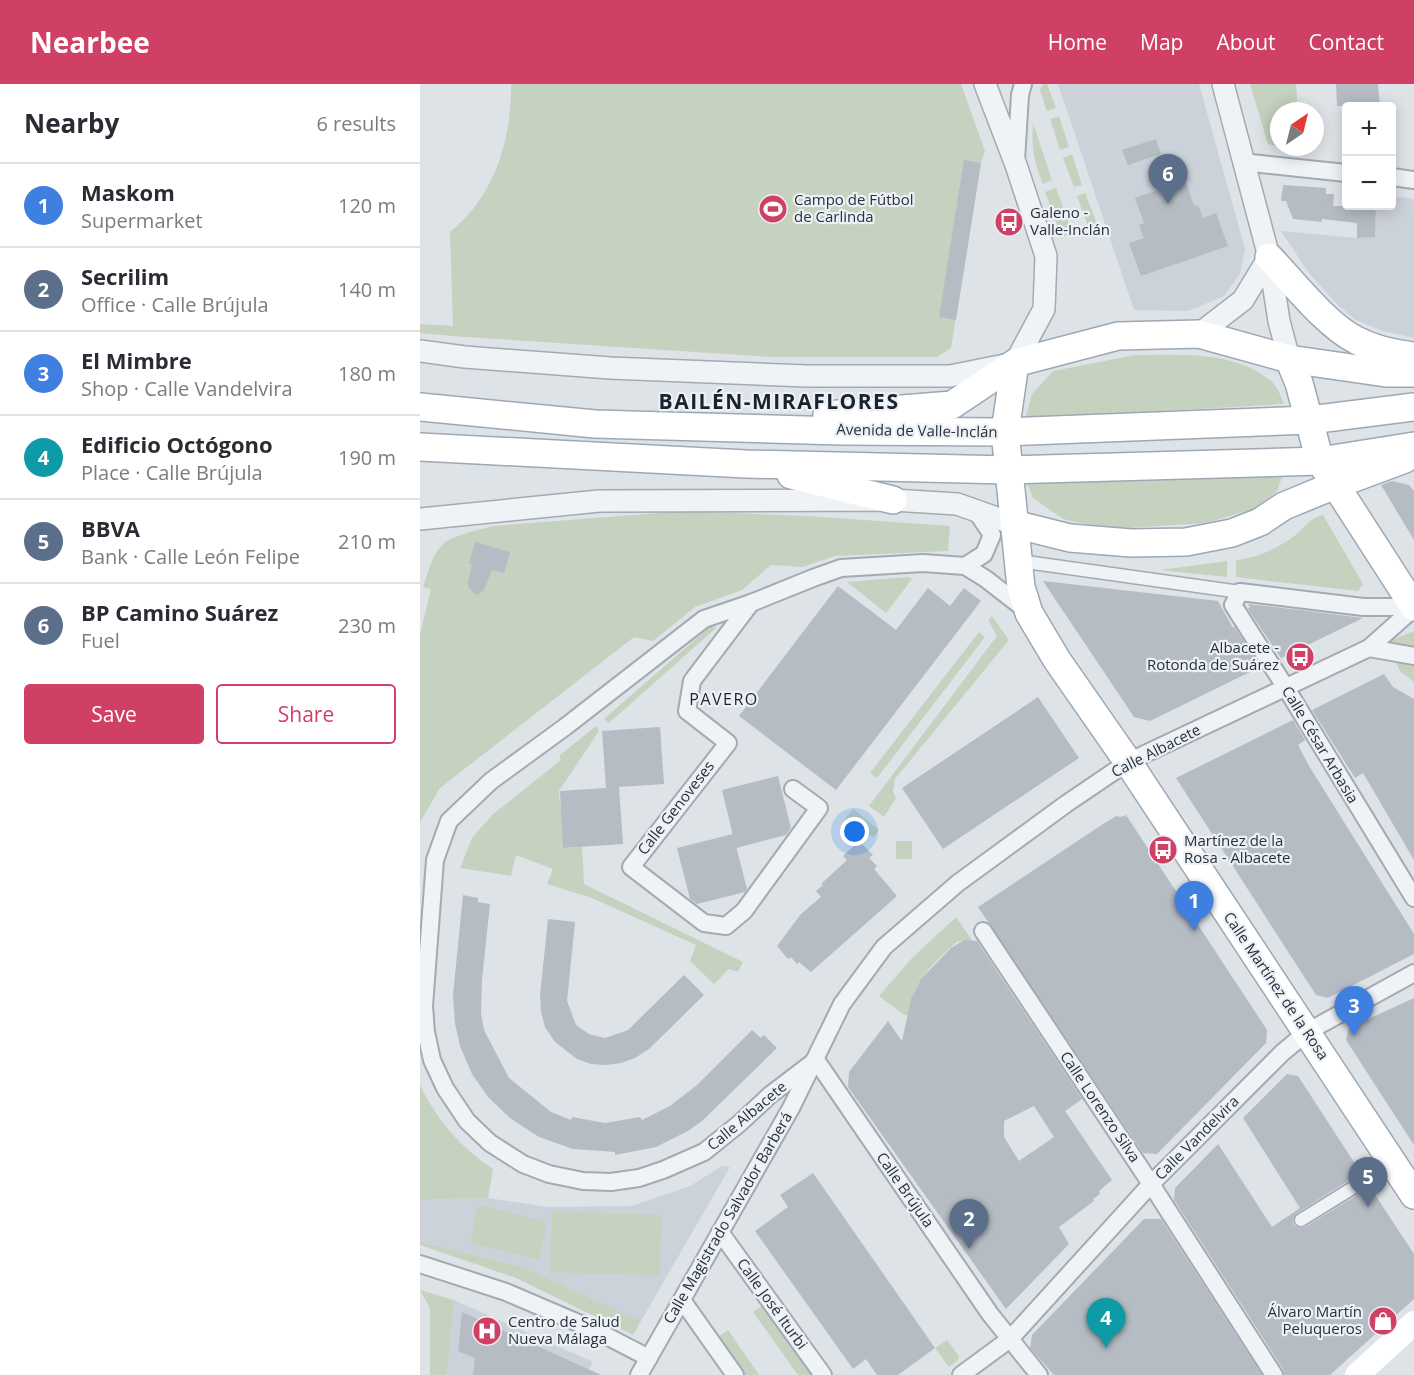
<!DOCTYPE html>
<meta charset="utf-8">
<style>
:root{--surface:#fff;--page:#f2f2f3;--text:#2b2b33;--muted:#7c7c81;--line:#e1e1e2;--accent:#d03f64}
body{margin:0;font-family:"Open Sans",sans-serif;background:var(--page);color:var(--text)}
.controls{position:absolute;right:18px;top:18px;display:grid;overflow:hidden;border-radius:6px;box-shadow:0 3px 15px #0003}
.controls button{width:54px;height:54px;display:grid;place-items:center;padding:0;border:0;border-bottom:2px solid var(--line);background:var(--surface);color:var(--text);font:30px sans-serif}
.compass{position:absolute;left:850px;top:18px;width:54px;height:54px;border-radius:50%;background:var(--surface);box-shadow:0 3px 15px #0003;rotate:35deg}
.you{position:absolute;left:435px;top:748px;width:21px;height:21px;margin:-15px;border:4px solid #fff;border-radius:50%;background:#1a73e8;box-shadow:0 0 0 9px #1a73e833}
.badge{display:grid;place-items:center;width:39px;height:39px;border-radius:50%;background:var(--accent);color:#fff;font-size:20px;font-weight:700}
.pin{position:absolute;translate:-50% -50px;filter:drop-shadow(0 2px 3px #0008)}
.pin::after{content:'';position:absolute;top:32px;width:21px;height:18px;background:inherit;clip-path:polygon(0 0,100% 0,50% 100%)}
.list{margin:0;padding:0;list-style:none}
h2{display:flex;justify-content:space-between;align-items:center;height:78px;margin:0;padding:0 24px;font-size:26px}
h2 small{font-size:20px;font-weight:400;color:var(--muted)}
.list li{display:grid;grid-template-columns:39px 1fr auto;gap:18px;align-items:center;box-sizing:border-box;height:84px;padding:0 24px;border-top:2px solid var(--line)}
.list b{display:block;font-size:22px;white-space:nowrap}
.list p{margin:0;font-size:20px;white-space:nowrap;color:var(--muted)}
.list em{font-size:20px;font-style:normal;color:var(--muted)}
.actions{display:flex;gap:12px;padding:18px 24px}
.actions a{flex:1;padding:14px 0;border:2px solid var(--accent);border-radius:6px;text-align:center;font-size:21px;color:var(--accent)}
.actions .main{background:var(--accent);color:#fff}
.map{position:relative;flex:none;width:994px;height:1291px;overflow:hidden}
header{display:flex;align-items:center;gap:36px;box-sizing:border-box;height:84px;padding:0 30px;background:var(--accent);color:#fff}
header strong{font-size:28px}
nav{display:flex;gap:33px;margin-inline-start:auto;font-size:21px}
main{display:flex}
aside{flex:1;background:var(--surface)}
.map>svg:first-child{display:block}
.built{fill:#ccd2da}
.green{fill:#c5d2bf}
.building{fill:#b5bcc4;fill-rule:evenodd}
.lines{fill:none;stroke-linecap:round;stroke-linejoin:round}
.pedestrian-casing{stroke:#a3aab2;stroke-width:15}
.minor-casing{stroke:#a3aab2;stroke-width:20}
.tertiary-casing{stroke:#a3aab2;stroke-width:24}
.primary-casing{stroke:#9da8b3;stroke-width:30}
.pedestrian{stroke:#f0f3f6;stroke-width:12}
.minor{stroke:#f0f3f6;stroke-width:16}
.tertiary{stroke:#f0f3f6;stroke-width:21}
.secondary{stroke:#fff;stroke-width:24}
.primary{stroke:#fff;stroke-width:27}
.labels{text-anchor:middle;stroke-width:4.5;stroke-linejoin:round;paint-order:stroke}
.poi-label{font-size:15px;fill:#27323e;stroke:#edf1f5;text-anchor:start}
.street-label{font-size:15px;fill:#27323e;stroke:#edf1f5}
.neighbourhood-label{font-size:16px;letter-spacing:1.5px;fill:#19232f;stroke:#edf1f5}
.district-label{font-size:21px;font-weight:bold;letter-spacing:1.5px;fill:#19232f;stroke:#edf1f5}
</style>
<header>
<strong>Nearbee</strong>
<nav><a>Home</a><a>Map</a><a>About</a><a>Contact</a></nav>
</header>
<main>
<aside>
<h2>Nearby<small>6 results</small></h2>
<ul class="list">
<li><span class="badge" style="background:#3f7fe0">1</span><div><b>Maskom</b><p>Supermarket</p></div><em>120 m</em></li>
<li><span class="badge" style="background:#5c6f8a">2</span><div><b>Secrilim</b><p>Office · Calle Brújula</p></div><em>140 m</em></li>
<li><span class="badge" style="background:#3f7fe0">3</span><div><b>El Mimbre</b><p>Shop · Calle Vandelvira</p></div><em>180 m</em></li>
<li><span class="badge" style="background:#0f9aa8">4</span><div><b>Edificio Octógono</b><p>Place · Calle Brújula</p></div><em>190 m</em></li>
<li><span class="badge" style="background:#5c6f8a">5</span><div><b>BBVA</b><p>Bank · Calle León Felipe</p></div><em>210 m</em></li>
<li><span class="badge" style="background:#5c6f8a">6</span><div><b>BP Camino Suárez</b><p>Fuel</p></div><em>230 m</em></li>
</ul>
<div class="actions"><a class="main">Save</a><a>Share</a></div>
</aside>
<div class="map">
<svg width="994" height="1291" viewBox="0 0 994 1291">
<rect width="100%" height="100%" fill="#dee3e8"/>
<!-- built -->
<g class="built">
<polygon points="638,0 779,0 825,165 820,190 804,212 768,227 714,226"/>
<polygon points="972,112 994,115 994,254 963,247 936,236 918,221 889,189 861,147 937,154 955,153 956,122 972,122"/>
<polygon points="302,1082 310,1083 221,1237 101,1182 0,1158 0,1116 68,1114 129,1123 212,1122 270,1102"/>
<polygon points="34,1216 173,1278 169,1286 181,1291 27,1291"/>
</g>
<!-- green -->
<g class="green">
<path d="M91 0H541L565 67 561 79 531 264 517 273H350L32 252 0 249V240L33 242 30 148C74 113 92 55 91 0Z"/>
<polygon points="623,0 627,0 636,24 627,27 620,6"/>
<polygon points="830,0 876,0 878,27 859,27 859,63 881,63 882,65 859,63 848,60"/>
<polygon points="639,32 649,63 640,66 630,35"/>
<path d="M613 39 632 96 623 100C614 80 611 60 613 39Z"/>
<polygon points="652,70 662,101 654,103 643,74"/>
<polygon points="636,104 653,150 644,152 640,149 625,108"/>
<polygon points="665,109 676,137 674,143 669,145 657,112"/>
<path d="M715 271C760 271 818 266 853 299 858 304 861 313 864 320L605 335 612 310 633 287Z"/>
<polygon points="864,388 857,407 834,425 786,439 690,445 643,435 613,414 606,397"/>
<path d="M265 427 388 432 530 442 528 467 415 472 383 483 351 481 322 506 275 523 233 557 214 553 20 704 0 738V550L11 505 3 503C8 489 12 470 23 460 33 451 59 446 73 442Z"/>
<path d="M903 431 943 500 938 507 816 493V476C837 474 856 465 873 453 882 446 892 432 903 431Z"/>
<polygon points="807,477 807,493 741,486"/>
<polygon points="488,493 492,495 466,529 427,498"/>
<polygon points="572,532 589,556 475,695 473,708 476,714 464,733 449,722 577,552 568,536"/>
<polygon points="293,540 296,544 189,639 184,635"/>
<polygon points="994,547 994,562 967,560 967,558"/>
<polygon points="559,548 565,553 457,694 450,689"/>
<polygon points="986,578 994,580 994,598 980,587 976,579"/>
<polygon points="176,642 179,647 139,707 140,721 143,721 144,764 162,763 164,800 323,878 318,888 309,885 294,900 270,877 276,861 172,814 127,800 133,785 96,771 91,792 40,784 52,754 72,731 141,676 139,672"/>
<polygon points="433,725 459,746 453,753 446,750 439,757 423,738"/>
<rect x="476" y="757" width="16" height="18"/>
<path d="M536 833 554 859 544 856 537 858C514 878 490 900 489 932L483 930 459 912 493 873Z"/>
<path d="M0 1001C17 1036 40 1063 73 1085L68 1114 0 1116Z"/>
<polygon points="58,1121 127,1138 119,1176 50,1159"/>
<polygon points="132,1127 242,1131 239,1192 130,1188"/>
<polygon points="0,1158 101,1182 221,1237 213,1251 96,1194 0,1161"/>
<polygon points="0,1206 34,1216 27,1291 10,1291 10,1224"/>
<polygon points="343,1221 392,1291 378,1291 333,1228"/>
<polygon points="308,1246 339,1291 325,1291 298,1253"/>
<polygon points="527,1256 539,1272 538,1276 529,1283 515,1264"/>
</g>
<!-- building -->
<g class="building">
<polygon points="916,0 958,0 960,22 917,22"/>
<polygon points="736,55 741,70 708,81 702,66"/>
<polygon points="544,76 561,79 536,236 519,233"/>
<polygon points="765,96 774,122 778,121 783,134 796,129 808,162 721,192 709,159 724,154 719,141 724,139 715,114"/>
<polygon points="863,101 906,104 906,110 914,110 913,122 956,122 955,153 937,154 937,139 902,135 902,138 873,135 866,117 861,117"/>
<polygon points="972,397 989,401 994,407 994,456 961,401"/>
<polygon points="55,458 90,468 84,489 72,486 64,506 56,511 49,504 48,499 52,480 49,479"/>
<polygon points="623,497 798,517 813,544 814,542 834,573 830,588 730,637 714,633"/>
<polygon points="418,502 476,546 508,504 530,522 544,504 561,517 416,706 319,632"/>
<polygon points="828,520 880,526 943,534 861,574 828,525 830,523"/>
<polygon points="964,590 973,603 994,615 994,776 943,689 935,694 892,626"/>
<polygon points="618,613 659,674 523,765 482,704"/>
<polygon points="873,636 885,656 878,661 889,682 994,850 994,870 908,914 896,911 756,694"/>
<polygon points="240,643 244,700 199,703 203,760 143,764 140,707 186,704 182,647"/>
<polygon points="358,692 371,744 366,751 316,764 302,706"/>
<polygon points="706,731 847,946 846,959 737,1070 723,1069 558,823 677,744 696,732 701,733"/>
<polygon points="313,750 327,805 325,808 277,820 270,815 257,764"/>
<polygon points="439,757 453,771 449,774 457,782 454,785 477,812 391,888 379,878 377,880 371,873 368,875 357,862 381,830 401,813 396,807 403,801 401,800 427,776 423,772"/>
<polygon points="43,811 58,814 58,818 70,820 62,896 61,929 64,946 89,994 131,1028 151,1036 152,1033 185,1039 220,1033 222,1036 250,1022 277,1001 332,946 341,954 344,951 357,964 282,1037 268,1047 236,1063 195,1071 195,1068 153,1065 119,1053 90,1034 68,1013 52,990 40,962 35,940 33,911"/>
<polygon points="128,835 155,838 147,917 156,941 169,950 185,954 208,946 264,891 284,911 229,965 215,974 201,979 186,981 171,980 157,975 135,958 125,943 121,928 120,911"/>
<path d="M544 856 557 857 662 1015 645 1027 692 1096 679 1107 680 1110 673 1115 674 1117 639 1143 649 1160 586 1225 428 1003 429 988 468 937 482 957 491 915 501 895 531 864ZM614 1022 634 1053 599 1077 584 1053V1037Z"/>
<polygon points="994,914 994,1061 926,956 929,944"/>
<polygon points="867,990 878,992 941,1089 877,1129 873,1136 874,1141 881,1144 885,1143 950,1103 994,1170 994,1215 910,1291 864,1291 863,1285 754,1116 755,1104 798,1060 852,1143 880,1124 823,1034"/>
<polygon points="393,1089 515,1264 478,1291 457,1291 446,1275 433,1285 335,1147 368,1123 360,1111"/>
<polygon points="724,1135 741,1135 842,1291 634,1291 610,1264 612,1251"/>
<polygon points="42,1228 181,1291 53,1291 55,1274 38,1267"/>
</g>
<g class="lines">
<!-- pedestrian casing -->
<g class="pedestrian-casing">
<g id="pedestrian">
<polyline points="599,477 820,508"/>
<polyline points="881,1136 973,1079"/>
</g>
</g>
<!-- minor casing -->
<g class="minor-casing">
<g id="minor">
<polyline points="596,76 600,11 603,0"/>
<polyline points="822,78 926,89"/>
<polyline points="972,93 994,96"/>
<polyline points="545,482 564,470 572,451 556,427"/>
<polyline points="331,519 272,597 267,627 308,659 211,783 284,839 306,842 324,827 399,724 373,705"/>
<polyline points="994,523 943,523 820,508 813,521 866,604 994,814"/>
<polyline points="949,564 994,572"/>
<polyline points="563,847 731,1100 854,1291"/>
<polyline points="396,976 350,1011 320,1039 284,1068 243,1086 219,1094 191,1098 163,1097 129,1090 103,1080 70,1059 47,1037 25,1004 12,976 6,948 4,922 15,776 29,737 71,697 145,643 284,535 331,519 393,494 421,484 503,479 545,482 566,495 607,527"/>
<polyline points="396,976 570,1230 619,1291"/>
<polyline points="300,1148 403,1291"/>
<polyline points="0,1180 86,1208 177,1247 229,1274"/>
<polyline points="262,1216 315,1291"/>
<polyline points="219,1291 371,1024 422,920 464,863 538,799 646,720 708,678 949,564 994,524"/>
<polyline points="541,1291 590,1255 731,1100 862,969 887,948 994,889"/>
</g>
</g>
<!-- tertiary casing -->
<g class="tertiary-casing">
<g id="tertiary">
<polyline points="803,0 849,173 859,237 869,275"/>
<polyline points="779,250 823,216 849,173"/>
<polyline points="0,267 45,273 190,284 387,292 530,292 595,279 624,225 626,172 596,81 565,0"/>
<polyline points="0,435 179,417 473,416 537,420 594,440"/>
</g>
</g>
<!-- primary casing -->
<g class="primary-casing">
<g id="primary">
<path d="M849 173C873 198 906 241 936 256 953 265 976 270 994 272"/>
<polyline points="869,275 879,299 900,377 994,523"/>
<polyline points="595,279 585,348 601,503 609,529 637,576 708,678 994,1111"/>
<polyline points="0,323 175,340 421,347 585,348 890,336 994,323"/>
<polyline points="407,331 532,321 595,279 698,252 779,250 869,275 966,289 994,289"/>
<polyline points="0,363 326,380 588,386 900,377 994,362"/>
<polyline points="371,391 473,416"/>
<polyline points="594,440 650,454 711,459 766,458 812,449 840,438 864,422 915,401 985,375"/>
</g>
</g>
<!-- pedestrian -->
<use href="#pedestrian" class="pedestrian"/>
<!-- minor -->
<use href="#minor" class="minor"/>
<!-- tertiary -->
<use href="#tertiary" class="tertiary"/>
<!-- secondary -->
<polyline class="secondary" points="937,1291 994,1239"/>
<!-- primary -->
<use href="#primary" class="primary"/>
</g>
<!-- icons -->
<defs>
<g id="stadium-disc" transform="scale(1.5)"><circle r="9.5" fill="#d03f64" stroke="#edf1f5"/><path d="M0-5a6.5 5 0 1 0 0 10a6.5 5 0 1 0 0-10ZM-3.5-1.8h7v3.6h-7Z" fill="#fff"/></g>
<g id="bus-disc" transform="scale(1.5)"><circle r="9.5" fill="#d03f64" stroke="#edf1f5"/><path d="M-5-6H5V4H4V6H2V4H-2V6H-4V4H-5ZM-3.5-4V0h7V-4ZM-3.5 1.2v1.5H-2V1.2ZM2 1.2v1.5H3.5V1.2Z" fill="#fff"/></g>
<g id="shop-disc" transform="scale(1.5)"><circle r="9.5" fill="#d03f64" stroke="#edf1f5"/><path d="M-5-2.5h2.3a2.7 3.5 0 0 1 5.4 0H5L5.5 6h-11ZM-1.5-2.5h3a1.5 2.3 0 0 0-3 0Z" fill="#fff"/></g>
<g id="hospital-disc" transform="scale(1.5)"><circle r="9.5" fill="#d03f64" stroke="#edf1f5"/><path d="M-5-5h3v3.5h4V-5h3V5h-3V1.5h-4V5h-3Z" fill="#fff"/></g>
</defs>
<g fill-rule="evenodd">
<use href="#stadium-disc" x="353" y="125"/>
<use href="#bus-disc" x="589" y="138"/>
<use href="#bus-disc" x="880" y="573"/>
<use href="#bus-disc" x="743" y="766"/>
<use href="#shop-disc" x="963" y="1237"/>
<use href="#hospital-disc" x="67" y="1247"/>
</g>
<g class="labels">
<!-- poi labels -->
<g class="poi-label">
<text x="374" y="121">Campo de Fútbol<tspan x="374" dy="17">de Carlinda</tspan></text>
<text x="610" y="134">Galeno -<tspan x="610" dy="17">Valle-Inclán</tspan></text>
<text x="859" y="569" text-anchor="end">Albacete -<tspan x="859" dy="17">Rotonda de Suárez</tspan></text>
<text x="764" y="762">Martínez de la<tspan x="764" dy="17">Rosa - Albacete</tspan></text>
<text x="942" y="1233" text-anchor="end">Álvaro Martín<tspan x="942" dy="17">Peluqueros</tspan></text>
<text x="88" y="1243">Centro de Salud<tspan x="88" dy="17">Nueva Málaga</tspan></text>
</g>
<!-- street labels -->
<g class="street-label">
<text transform="translate(497 347) rotate(1)" y="5">Avenida de Valle-Inclán</text>
<text transform="translate(900 661) rotate(59)" y="5">Calle César Arbasia</text>
<text transform="translate(736 667) rotate(-27)" y="5">Calle Albacete</text>
<text transform="translate(256 724) rotate(-52)" y="5">Calle Genoveses</text>
<text transform="translate(856 902) rotate(56)" y="5">Calle Martínez de la Rosa</text>
<text transform="translate(680 1023) rotate(56)" y="5">Calle Lorenzo Silva</text>
<text transform="translate(327 1032) rotate(-40)" y="5">Calle Albacete</text>
<text transform="translate(777 1054) rotate(-45)" y="5">Calle Vandelvira</text>
<text transform="translate(485 1106) rotate(55)" y="5">Calle Brújula</text>
<text transform="translate(308 1134) rotate(-60)" y="5">Calle Magistrado Salvador Barberá</text>
<text transform="translate(352 1220) rotate(54)" y="5">Calle José Iturbi</text>
</g>
<!-- neighbourhood labels -->
<g class="neighbourhood-label">
<text x="304" y="621">PAVERO</text>
</g>
<!-- district labels -->
<g class="district-label">
<text x="359" y="325">BAILÉN-MIRAFLORES</text>
</g>
</g>
</svg>
<div class="controls">
<button>+</button>
<button>−</button>
</div>
<svg class="compass" viewBox="-18 -18 36 36"><path d="M0-13l5 13h-10z" fill="#e53935"/><path d="M0 13l5-13h-10z" fill="#7c7c81"/></svg>
<div class="you"></div>
<div class="pin badge" style="left:774px;top:847px;background:#3f7fe0">1</div>
<div class="pin badge" style="left:549px;top:1165px;background:#5c6f8a">2</div>
<div class="pin badge" style="left:934px;top:952px;background:#3f7fe0">3</div>
<div class="pin badge" style="left:686px;top:1264px;background:#0f9aa8">4</div>
<div class="pin badge" style="left:948px;top:1123px;background:#5c6f8a">5</div>
<div class="pin badge" style="left:748px;top:120px;background:#5c6f8a">6</div>
</div>
</main>
